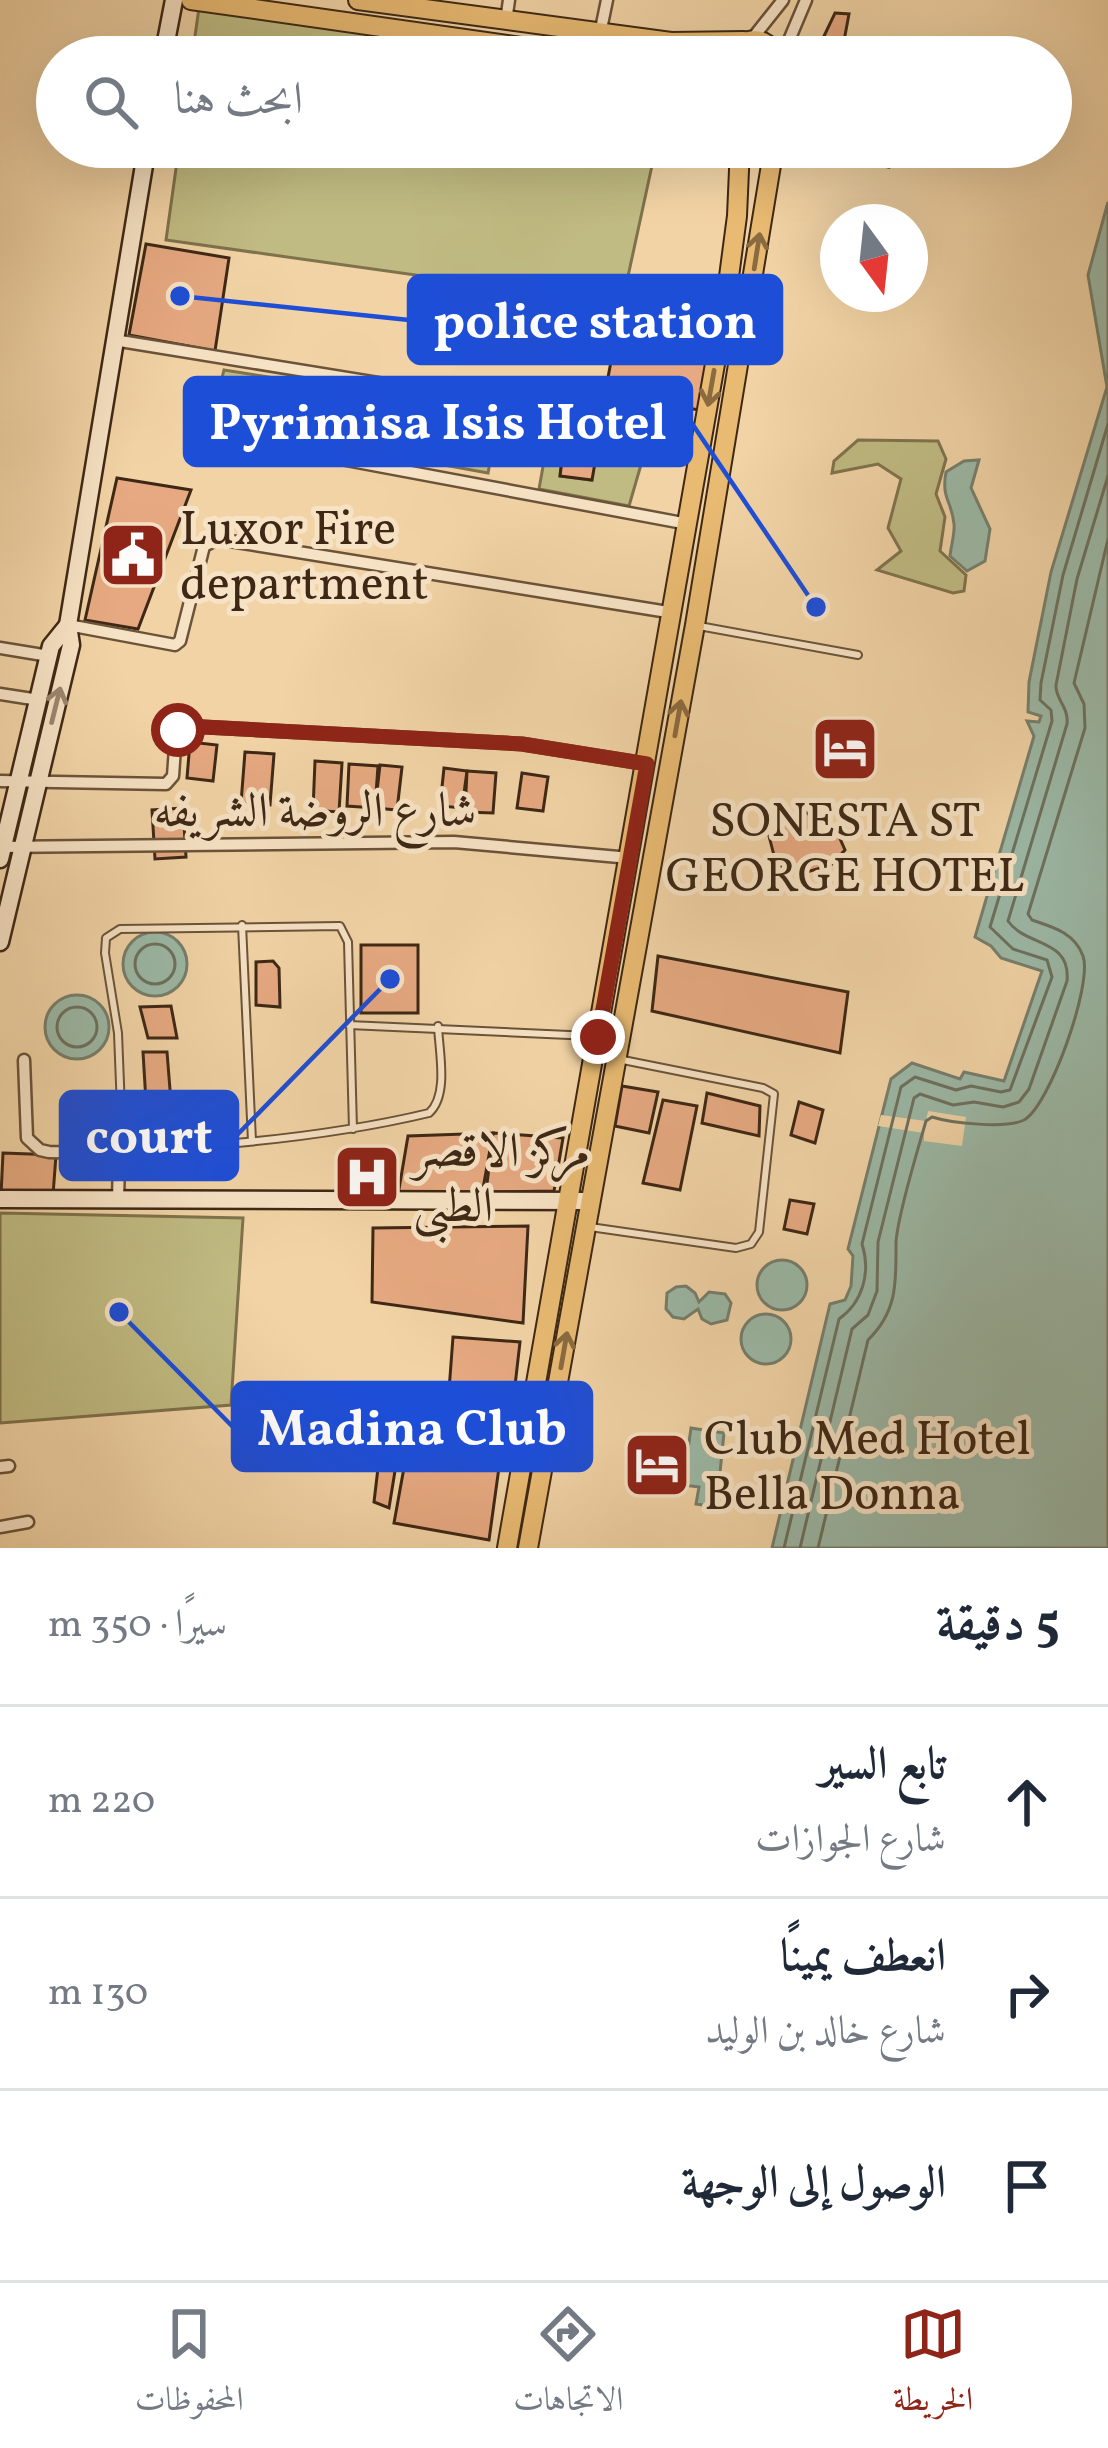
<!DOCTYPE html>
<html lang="ar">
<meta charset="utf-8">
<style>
:root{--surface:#fff;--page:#f2f2f3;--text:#1f2937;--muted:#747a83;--line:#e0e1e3;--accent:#8f2418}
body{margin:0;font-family:Vollkorn,Amiri,serif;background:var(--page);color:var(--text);direction:rtl}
.compass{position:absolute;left:820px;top:204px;width:108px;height:108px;border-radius:50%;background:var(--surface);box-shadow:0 12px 48px #0002;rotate:165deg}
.stop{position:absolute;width:36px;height:36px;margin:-27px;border:9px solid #8f2418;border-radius:50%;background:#fff}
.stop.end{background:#8f2418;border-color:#fff;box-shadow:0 3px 12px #0008}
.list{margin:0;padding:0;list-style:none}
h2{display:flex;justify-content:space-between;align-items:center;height:156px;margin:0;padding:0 48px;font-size:51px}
h2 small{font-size:39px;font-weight:400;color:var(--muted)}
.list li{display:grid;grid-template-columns:78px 1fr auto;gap:36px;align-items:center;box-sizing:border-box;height:192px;padding:0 48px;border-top:3px solid var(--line)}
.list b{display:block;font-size:45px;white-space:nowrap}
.list p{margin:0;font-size:39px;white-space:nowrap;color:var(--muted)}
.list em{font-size:39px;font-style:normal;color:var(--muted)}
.icon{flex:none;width:66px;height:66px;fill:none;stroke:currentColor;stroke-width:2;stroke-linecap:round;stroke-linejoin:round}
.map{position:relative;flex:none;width:1108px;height:1548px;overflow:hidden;direction:ltr}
.search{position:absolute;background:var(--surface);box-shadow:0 12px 48px #0002;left:36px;right:36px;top:36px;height:132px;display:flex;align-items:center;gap:30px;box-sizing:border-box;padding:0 42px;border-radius:66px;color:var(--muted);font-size:45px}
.sheet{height:732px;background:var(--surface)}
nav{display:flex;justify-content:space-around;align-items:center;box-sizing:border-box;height:168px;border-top:3px solid var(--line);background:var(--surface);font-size:33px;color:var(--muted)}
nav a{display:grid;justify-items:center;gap:6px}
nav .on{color:var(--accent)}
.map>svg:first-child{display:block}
.green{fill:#c0bb82;stroke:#7f724c;stroke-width:3;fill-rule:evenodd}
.water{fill:#9bb8a6;stroke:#767e6c;stroke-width:3}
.pier{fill:#f1d3a5}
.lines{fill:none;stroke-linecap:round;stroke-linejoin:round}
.shore{stroke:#6c705e;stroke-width:3}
.building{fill:#e6a981;stroke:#3e2815;stroke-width:3}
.lane-casing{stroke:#6b5339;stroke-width:10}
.street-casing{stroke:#6b5339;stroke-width:15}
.secondary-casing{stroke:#3e2815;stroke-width:21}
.primary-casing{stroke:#3e2815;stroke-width:22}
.lane{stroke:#f6e2c4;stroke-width:6}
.street{stroke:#f6e2c4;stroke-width:10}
.secondary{stroke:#f6e2c4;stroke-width:16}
.primary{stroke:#e8ba72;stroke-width:18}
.oneway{stroke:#8a6a3f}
.oneway2{stroke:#9a856c}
.route{stroke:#8f2418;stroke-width:15}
.labels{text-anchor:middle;stroke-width:10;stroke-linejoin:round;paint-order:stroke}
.poi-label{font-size:48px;fill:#3e2815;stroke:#f6e2c4;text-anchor:start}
.street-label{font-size:48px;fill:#3e2815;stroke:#f6e2c4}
.leader{fill:none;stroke:#1d4ed8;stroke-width:4.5}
.callout-dot{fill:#1d4ed8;stroke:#f6e2c4;stroke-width:4.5}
.callout{fill:#1d4ed8;stroke:#1d4ed8;stroke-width:4.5}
.callout-label{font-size:51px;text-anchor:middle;font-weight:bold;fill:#fff}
</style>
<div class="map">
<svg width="1108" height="1548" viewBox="0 0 1108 1548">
<rect width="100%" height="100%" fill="#f1d3a5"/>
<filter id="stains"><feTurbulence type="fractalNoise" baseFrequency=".00167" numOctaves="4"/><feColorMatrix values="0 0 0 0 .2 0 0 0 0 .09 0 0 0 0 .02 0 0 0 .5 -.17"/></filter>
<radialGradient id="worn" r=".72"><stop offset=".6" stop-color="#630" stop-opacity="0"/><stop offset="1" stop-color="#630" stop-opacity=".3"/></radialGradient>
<!-- green -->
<g class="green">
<polygon points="199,8 530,57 192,57"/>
<polygon points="179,147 656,147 622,304 166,240"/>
<polygon points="224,370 352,390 343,452 280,442 276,462 203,453"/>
<polygon points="422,402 499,414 488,473 411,459"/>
<path d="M551 422 647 444 629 506 539 489ZM565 429 600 434 591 480 560 476Z"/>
<polygon points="858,440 938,441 946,459 936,494 945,517 940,551 966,575 964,591 953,593 877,570 901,551 888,528 901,479 878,464 832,473 834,461"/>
<polygon points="0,1213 243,1218 231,1405 0,1423"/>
</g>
<!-- water -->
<g class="water">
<polygon points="1108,202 1108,1548 772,1548 830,1304 845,1300 851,1286 853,1256 848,1249 891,1079 912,1063 960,1079 964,1072 1004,1081 1042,971 1001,958 991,946 975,937 1034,736 1027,721 1039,722 1041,716 1028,712 1029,682 1051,572 1107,387 1088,275"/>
<path d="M979 460 971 488 990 529 985 561 967 571 950 556C951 546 955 533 954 524 952 501 941 499 946 472L964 461Z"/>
<circle cx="155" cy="964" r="32"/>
<circle cx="77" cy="1027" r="32"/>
<circle cx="782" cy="1285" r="25"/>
<polygon points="686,1286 695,1293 699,1302 709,1292 725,1294 731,1303 727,1320 711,1324 702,1319 698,1309 684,1319 673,1317 666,1309 667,1293 676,1287"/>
<circle cx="766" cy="1339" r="25"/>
<polygon points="691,1428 724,1433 717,1502 710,1501 709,1506 696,1504 699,1487 683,1485"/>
</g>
<!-- pier -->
<polygon class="pier" points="928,1111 966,1117 962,1146 924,1141 924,1133 878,1126 881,1115 926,1121"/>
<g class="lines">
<!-- shore -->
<g class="shore">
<circle cx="155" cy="964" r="20"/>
<circle cx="77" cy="1027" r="20"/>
<path d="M784 1548 839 1319C863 1302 871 1272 862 1244L901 1087 915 1077 956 1090 971 1086 1001 1092 1010 1090 1052 977 1047 960 1013 949 990 927 1052 721 1051 710 1040 700 1041 683 1063 575 1108 424"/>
<path d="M800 1548 852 1329 868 1315 877 1291 878 1242 914 1098 920 1094 953 1105 974 1102 1003 1107 1019 1102 1029 1089 1067 981C1071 938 1026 947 1008 921L1067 724C1069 707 1055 699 1056 685L1077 579 1108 476"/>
<path d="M818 1548 868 1340C898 1311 896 1281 896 1243 897 1217 918 1149 926 1121L932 1117C951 1123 1006 1129 1024 1120 1049 1107 1093 984 1083 956 1075 933 1053 927 1032 920L1028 914 1085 728 1084 704 1074 683 1108 539"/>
</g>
</g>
<!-- building -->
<g class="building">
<polygon points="835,13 849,14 841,57 814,57"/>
<polygon points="802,147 895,147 889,167 801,152"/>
<polygon points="146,244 229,258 215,351 129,335"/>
<polygon points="622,304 713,322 699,410 605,393"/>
<polygon points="566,428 600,434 592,480 560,476"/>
<polygon points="117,478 191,490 138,629 85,620"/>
<polygon points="190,742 217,745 213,781 187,778"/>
<polygon points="245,752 274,754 270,805 241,803"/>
<polygon points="315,761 342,763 339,812 313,810"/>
<polygon points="349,764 378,766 375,808 347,806"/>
<polygon points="380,765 402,767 397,810 375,808"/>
<polygon points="444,768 467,771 462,808 440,806"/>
<polygon points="467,771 496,773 493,813 465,812"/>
<polygon points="522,773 548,777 543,811 517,808"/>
<polygon points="183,808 186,857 155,859 152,810"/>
<polygon points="802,810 837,832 845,850 831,865 800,874 789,871 786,865 777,867 769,836 790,814 795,818"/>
<rect x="361" y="945" width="57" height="68"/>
<polygon points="658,956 848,992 840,1053 652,1011"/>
<polygon points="273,961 279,968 280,1007 256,1005 256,962"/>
<polygon points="171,1006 177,1038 148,1038 140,1007"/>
<polygon points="143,1052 167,1052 171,1102 146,1102"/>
<polygon points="622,1086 658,1092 649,1133 615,1126"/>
<polygon points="707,1093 760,1106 759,1136 702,1123"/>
<polygon points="663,1100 697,1106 680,1190 643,1183"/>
<polygon points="799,1102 823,1110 815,1143 791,1135"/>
<polygon points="493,1133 563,1138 554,1191 486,1192"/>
<polygon points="493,1133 482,1194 398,1195 408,1136"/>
<polygon points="3,1153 56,1155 53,1195 1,1195"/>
<polygon points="790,1200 814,1204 807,1234 784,1229"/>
<polygon points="528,1226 523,1323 372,1302 373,1228"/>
<polygon points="453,1337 520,1342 511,1421 447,1417"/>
<polygon points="409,1440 501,1453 489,1540 394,1523"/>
<polygon points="378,1468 395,1471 389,1508 374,1502"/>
</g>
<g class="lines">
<!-- lane casing -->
<g class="lane-casing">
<g id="lane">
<polyline points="699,626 858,655"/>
<polyline points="242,925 252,1141"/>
<polyline points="349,1025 591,1036"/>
<path d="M353 1129 348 942 340 926 120 929 106 938 105 953 118 1033 121 1109 125 1143 130 1149C156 1154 188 1148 214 1145 287 1139 358 1130 429 1113 449 1095 439 1052 438 1026"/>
<polyline points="590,1227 736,1248 751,1244 759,1232 774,1094 763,1088 623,1060"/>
</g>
</g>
<!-- street casing -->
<g class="street-casing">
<g id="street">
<polyline points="506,21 509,0"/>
<polyline points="600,34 607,0"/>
<polyline points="752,39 783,0"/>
<polyline points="782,57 806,0"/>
<polyline points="114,340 458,396 702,443"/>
<polyline points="282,448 688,524"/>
<polyline points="68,625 175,645 180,641 204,546 218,539 674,613"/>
<polyline points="0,648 49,656"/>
<polyline points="0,694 39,700"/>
<polyline points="0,781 166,784 173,776 176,734 185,726 522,744 647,764"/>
<polyline points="0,847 454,842 630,858"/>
<polyline points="24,1060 27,1138 40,1150 49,1152 114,1153 119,1160 118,1199"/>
<polyline points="248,1413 526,1442"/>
<polyline points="0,1467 9,1466"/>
<polyline points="0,1527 28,1522"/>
</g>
</g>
<!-- secondary casing -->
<g class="secondary-casing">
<g id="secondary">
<polyline points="163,57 174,0"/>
<polyline points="0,859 51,646 68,625"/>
<polyline points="0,942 71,645 68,625 147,147"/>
<polyline points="0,1199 590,1201"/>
</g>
</g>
<!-- primary casing -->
<g class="primary-casing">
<g id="primary">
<polyline points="191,0 592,57"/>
<polyline points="358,0 671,42 744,41"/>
<path d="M731 57C742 35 766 34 777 57"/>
<polyline points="507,1548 725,307 737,216 740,147"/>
<polyline points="528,1548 695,625 774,147"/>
</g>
</g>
<!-- lane -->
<use href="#lane" class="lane"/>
<!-- street -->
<use href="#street" class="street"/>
<!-- secondary -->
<use href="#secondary" class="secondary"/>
<!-- primary -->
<use href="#primary" class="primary"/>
</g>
<!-- one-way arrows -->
<defs><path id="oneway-shaft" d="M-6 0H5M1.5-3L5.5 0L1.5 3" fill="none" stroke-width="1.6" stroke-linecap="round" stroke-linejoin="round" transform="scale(3)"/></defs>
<g class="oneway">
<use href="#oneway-shaft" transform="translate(757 251) rotate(-81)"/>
<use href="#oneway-shaft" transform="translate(711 388) rotate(100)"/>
<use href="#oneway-shaft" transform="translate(678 718) rotate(-80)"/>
<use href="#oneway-shaft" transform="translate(564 1350) rotate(-80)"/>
</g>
<use class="oneway2" href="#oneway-shaft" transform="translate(56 705) rotate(-76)"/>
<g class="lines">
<!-- route -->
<polyline class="route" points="178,730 185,726 522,744 647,764 598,1037"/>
</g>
<!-- icons -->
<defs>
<g id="civic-square" transform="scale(3.45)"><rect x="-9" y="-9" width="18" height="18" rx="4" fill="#8f2418" stroke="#f6e2c4"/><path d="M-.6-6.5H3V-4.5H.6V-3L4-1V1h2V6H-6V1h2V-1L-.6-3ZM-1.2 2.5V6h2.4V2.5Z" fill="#fff"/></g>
<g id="hotel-square" transform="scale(3.45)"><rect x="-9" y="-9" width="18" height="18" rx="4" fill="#8f2418" stroke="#f6e2c4"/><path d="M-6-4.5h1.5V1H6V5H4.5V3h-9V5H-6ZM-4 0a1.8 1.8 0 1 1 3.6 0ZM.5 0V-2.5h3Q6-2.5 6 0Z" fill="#fff"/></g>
<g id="hospital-square" transform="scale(3.45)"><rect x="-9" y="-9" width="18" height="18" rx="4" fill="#8f2418" stroke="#f6e2c4"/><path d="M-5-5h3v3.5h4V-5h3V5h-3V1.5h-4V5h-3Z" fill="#fff"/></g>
</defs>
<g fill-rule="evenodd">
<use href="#civic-square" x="133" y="555"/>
<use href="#hotel-square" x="845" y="749"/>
<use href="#hospital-square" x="367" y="1177"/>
<use href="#hotel-square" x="657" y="1465"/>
</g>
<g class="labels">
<!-- poi labels -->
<g class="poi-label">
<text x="180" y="544">Luxor Fire<tspan x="180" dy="55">department</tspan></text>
<text x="845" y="836" text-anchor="middle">SONESTA ST<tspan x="845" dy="55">GEORGE HOTEL</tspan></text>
<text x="413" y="1166">مركز الاقصر<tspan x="413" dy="55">الطبى</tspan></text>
<text x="704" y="1454">Club Med Hotel<tspan x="704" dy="55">Bella Donna</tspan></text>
</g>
<!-- street labels -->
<g class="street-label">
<text x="315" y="826">شارع الروضة الشريفه</text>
</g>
</g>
<!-- callouts -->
<path class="leader" d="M180 296L409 320M816 607L691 422M390 979L237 1135M119 1312L233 1427"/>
<g class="callout-dot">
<circle cx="180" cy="296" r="12"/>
<circle cx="816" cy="607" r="12"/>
<circle cx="390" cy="979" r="12"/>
<circle cx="119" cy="1312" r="12"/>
</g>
<g class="callout">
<rect x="409" y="276" width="372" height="87" rx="12"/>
<rect x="185" y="378" width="506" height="87" rx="12"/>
<rect x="61" y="1092" width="176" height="87" rx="12"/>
<rect x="233" y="1383" width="358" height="87" rx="12"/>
</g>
<g class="callout-label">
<text x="595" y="338">police station</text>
<text x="438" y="439">Pyrimisa Isis Hotel</text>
<text x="149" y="1153">court</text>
<text x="412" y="1445">Madina Club</text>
</g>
<rect width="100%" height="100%" filter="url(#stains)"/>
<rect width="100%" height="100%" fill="url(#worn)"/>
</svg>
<svg class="compass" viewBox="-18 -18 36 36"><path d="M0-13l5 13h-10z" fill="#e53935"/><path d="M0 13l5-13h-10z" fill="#747a83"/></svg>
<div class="stop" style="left:178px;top:730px"></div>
<div class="stop end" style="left:598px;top:1037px"></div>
<div class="search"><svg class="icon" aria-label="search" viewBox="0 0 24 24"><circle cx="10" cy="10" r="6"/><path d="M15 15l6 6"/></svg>ابحث هنا</div>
</div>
<section class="sheet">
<h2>5 دقيقة<small>سيرًا · 350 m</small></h2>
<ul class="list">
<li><svg class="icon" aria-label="ahead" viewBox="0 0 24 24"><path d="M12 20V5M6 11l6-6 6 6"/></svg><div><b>تابع السير</b><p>شارع الجوازات</p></div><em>220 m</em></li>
<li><svg class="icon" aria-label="right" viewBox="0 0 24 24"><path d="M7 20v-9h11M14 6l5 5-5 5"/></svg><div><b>انعطف يمينًا</b><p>شارع خالد بن الوليد</p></div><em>130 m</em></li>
<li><svg class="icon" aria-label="arrive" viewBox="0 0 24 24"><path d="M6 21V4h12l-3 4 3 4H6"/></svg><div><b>الوصول إلى الوجهة</b></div></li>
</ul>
</section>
<nav>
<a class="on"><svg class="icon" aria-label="map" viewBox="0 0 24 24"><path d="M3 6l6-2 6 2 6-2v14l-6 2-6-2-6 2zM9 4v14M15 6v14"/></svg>الخريطة</a>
<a><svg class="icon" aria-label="directions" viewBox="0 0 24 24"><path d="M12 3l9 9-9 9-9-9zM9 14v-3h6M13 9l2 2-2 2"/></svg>الاتجاهات</a>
<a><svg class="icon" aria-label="saved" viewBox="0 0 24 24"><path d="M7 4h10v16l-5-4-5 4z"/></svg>المحفوظات</a>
</nav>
